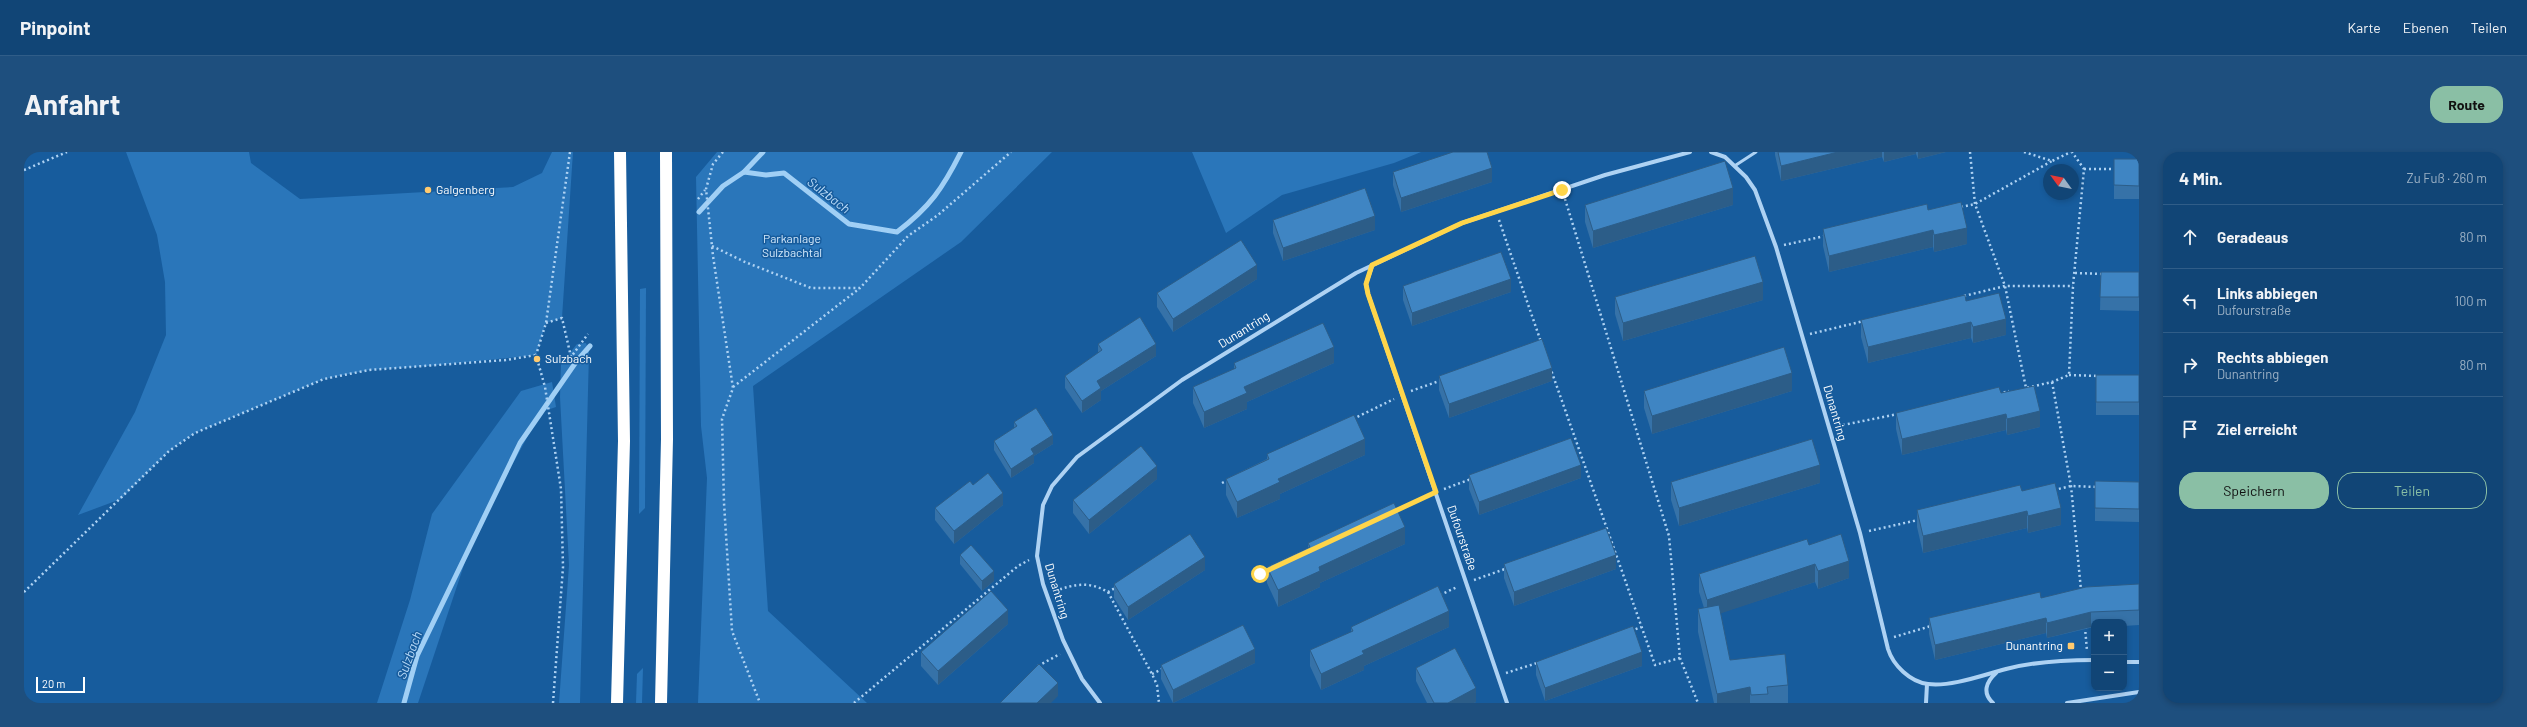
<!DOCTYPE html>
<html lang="de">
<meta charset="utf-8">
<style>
:root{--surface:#114576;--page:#1e4f7e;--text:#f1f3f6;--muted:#9cb1c5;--line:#305d88;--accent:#8abfa5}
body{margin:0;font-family:Barlow,sans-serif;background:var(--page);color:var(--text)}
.controls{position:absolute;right:12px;bottom:12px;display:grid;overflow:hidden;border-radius:8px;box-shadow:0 2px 6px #0003}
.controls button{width:36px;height:36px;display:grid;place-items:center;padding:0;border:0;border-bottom:1px solid var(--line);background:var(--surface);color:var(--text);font:20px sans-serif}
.compass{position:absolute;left:2019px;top:12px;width:36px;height:36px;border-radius:50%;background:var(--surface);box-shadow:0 2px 6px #0003;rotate:303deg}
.scale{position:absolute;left:12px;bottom:10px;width:49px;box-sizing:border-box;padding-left:4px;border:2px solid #fff;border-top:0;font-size:11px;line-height:14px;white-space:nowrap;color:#fff;-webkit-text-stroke:3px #175c9d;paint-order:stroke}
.stop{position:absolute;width:12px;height:12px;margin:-9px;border:3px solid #ffd54a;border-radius:50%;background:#fff}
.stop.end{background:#ffd54a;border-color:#fff;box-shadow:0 1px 4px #0008}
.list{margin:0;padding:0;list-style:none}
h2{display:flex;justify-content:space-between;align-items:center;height:52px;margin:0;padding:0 16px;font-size:17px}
h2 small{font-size:13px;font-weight:400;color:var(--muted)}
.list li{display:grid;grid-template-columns:26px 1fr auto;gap:12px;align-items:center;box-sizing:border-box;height:64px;padding:0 16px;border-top:1px solid var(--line)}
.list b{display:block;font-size:15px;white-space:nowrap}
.list p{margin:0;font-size:13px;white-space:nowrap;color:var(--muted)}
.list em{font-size:13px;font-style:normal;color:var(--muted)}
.actions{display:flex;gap:8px;padding:12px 16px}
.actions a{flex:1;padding:9px 0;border:1px solid var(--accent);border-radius:16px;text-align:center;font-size:14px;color:var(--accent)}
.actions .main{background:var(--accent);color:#111}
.icon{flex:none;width:22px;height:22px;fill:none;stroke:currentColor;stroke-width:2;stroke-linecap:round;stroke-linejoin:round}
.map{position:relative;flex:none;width:2115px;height:551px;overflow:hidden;border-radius:16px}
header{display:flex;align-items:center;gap:24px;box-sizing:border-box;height:56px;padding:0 20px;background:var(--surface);border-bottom:1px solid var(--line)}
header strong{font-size:19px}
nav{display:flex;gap:22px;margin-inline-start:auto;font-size:14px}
.intro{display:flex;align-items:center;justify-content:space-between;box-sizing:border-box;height:96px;padding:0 24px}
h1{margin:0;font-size:28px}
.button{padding:10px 18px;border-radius:16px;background:var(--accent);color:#111;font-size:14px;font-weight:700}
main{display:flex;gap:24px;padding:0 24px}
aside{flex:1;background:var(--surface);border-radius:16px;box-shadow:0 2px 6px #0003}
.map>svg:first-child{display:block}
.green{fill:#2a76ba}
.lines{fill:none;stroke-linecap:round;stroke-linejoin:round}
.stream{stroke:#a0cff5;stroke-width:5}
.path{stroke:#aed2f3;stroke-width:2.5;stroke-dasharray:2 3;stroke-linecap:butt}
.service{stroke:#aed2f3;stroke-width:3}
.minor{stroke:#aed2f3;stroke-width:4}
.motorway{stroke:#fff;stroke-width:12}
.wall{fill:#3672a8}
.shaded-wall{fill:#2c5d88}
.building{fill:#3f85c3;stroke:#2c5d88}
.route{stroke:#ffd54a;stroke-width:5}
.poi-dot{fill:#ffca6f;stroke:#175c9d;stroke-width:1.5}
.labels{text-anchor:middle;stroke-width:3;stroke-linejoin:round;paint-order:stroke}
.poi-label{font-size:12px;fill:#fff;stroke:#175c9d;text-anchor:start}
.park-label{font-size:12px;fill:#d6ebfd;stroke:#175c9d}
.street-label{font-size:12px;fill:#fff;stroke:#175c9d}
.water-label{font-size:13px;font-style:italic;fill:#bbdcf9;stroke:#175c9d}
</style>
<header>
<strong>Pinpoint</strong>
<nav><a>Karte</a><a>Ebenen</a><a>Teilen</a></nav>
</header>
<div class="intro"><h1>Anfahrt</h1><a class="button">Route</a></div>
<main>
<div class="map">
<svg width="2115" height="551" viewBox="0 0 2115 551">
<rect width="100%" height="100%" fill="#175c9d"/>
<!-- green -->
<g class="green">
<polygon points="102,0 225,0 227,11 276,47 489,35 518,21 528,0 549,0 538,166 522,171 512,203 405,214 345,218 300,227 171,281 145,299 97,347 54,363 111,260 142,183 141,130 133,83"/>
<polygon points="693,0 1028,0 937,90 729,234 744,459 843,551 674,551 683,326 677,274 672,25"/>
<polygon points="1168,0 1397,0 1370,11 1258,43 1202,81"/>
<polygon points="622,136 621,356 615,362 616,137"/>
<polygon points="562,191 565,200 556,551 535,551 545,413 536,245 537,212 553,192"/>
<polygon points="528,230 532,255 517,260 450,383 394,551 353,551 386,448 408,362 497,239"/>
<polygon points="619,516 618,551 612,551 613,522"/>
</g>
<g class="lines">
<!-- stream -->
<g class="stream">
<polyline points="720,20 739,0"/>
<path d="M675 60 699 34 720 20 742 23 760 21 825 72 873 80C906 55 919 36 937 0"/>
<polyline points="380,551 393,504 496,291 552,210 566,194"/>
</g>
<!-- path -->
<g class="path">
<polyline points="699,0 689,12 682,37 689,104 709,236 698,267 700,351 708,479 736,551"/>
<polyline points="1946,0 1951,52 1981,134 2002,236 2028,230 2045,223 2049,134 2060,17 2048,0"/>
<polyline points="2000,0 2028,9 2047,0"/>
<polyline points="2060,17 2092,17"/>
<polyline points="0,18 43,0"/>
<polyline points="674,47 681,38"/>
<polyline points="1541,47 1645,384 1656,506 1674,551"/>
<polyline points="1937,55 1951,52 2028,9"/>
<polyline points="1475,68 1517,190"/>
<polyline points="1760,93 1801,84"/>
<polyline points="688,94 721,110 787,136 836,136 884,84 914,63 987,0"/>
<polyline points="2051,121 2079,122"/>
<polyline points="1940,144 1981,134 2049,134"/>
<polyline points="522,171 538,166 547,205 564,182"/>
<polyline points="1786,182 1840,169"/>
<polyline points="1526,215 1631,513 1656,506"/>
<polyline points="2045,223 2074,224"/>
<polyline points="2028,230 2047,334 2057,438"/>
<polyline points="709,235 836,136"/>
<polyline points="1387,239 1418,228"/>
<polyline points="1975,242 1985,239"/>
<polyline points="1329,267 1370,247"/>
<polyline points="1814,274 1874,262"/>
<polyline points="1198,331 1204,328"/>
<polyline points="1420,337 1447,327"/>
<polyline points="2030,338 2047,334 2073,335"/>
<polyline points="1371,359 1403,344"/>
<polyline points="1845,379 1894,368"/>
<polyline points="1236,422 1245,418"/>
<polyline points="1450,428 1481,417"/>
<path d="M1031 439C1051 432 1065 429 1084 440L1091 436"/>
<polyline points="0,440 145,299 171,281 300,227 345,218 482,208 512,203"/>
<polyline points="1084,440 1128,522 1133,533 1135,551"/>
<polyline points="1416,443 1433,435"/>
<polyline points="2061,475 2063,499"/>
<polyline points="1607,479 1617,475"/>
<polyline points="1870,485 1907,474"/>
<polyline points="1014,514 1036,502"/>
<polyline points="1482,521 1513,511"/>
<polyline points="1128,522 1140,516"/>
<polyline points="529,551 539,415 537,337 521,235 512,203 522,171 546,0"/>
<polyline points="830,551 994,414 1005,408"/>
</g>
<!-- service -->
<polyline class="service" points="1712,13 1732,0"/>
<!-- minor -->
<g class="minor">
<path d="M1687 0 1701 5 1722 25 1731 38 1752 95 1836 381 1864 497C1869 513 1886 530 1904 532 1927 535 1959 523 1982 517 2009 510 2042 508 2070 508"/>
<polyline points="1348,114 1342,132 1344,142 1483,551"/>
<polyline points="2100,510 2115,510"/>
<polyline points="1076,551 1058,527 1039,488 1019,432 1013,404 1019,353 1028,334 1053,305 1158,228 1332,121 1438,71 1581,23 1666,0"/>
<polyline points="1902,551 1903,532"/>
<path d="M1969 551C1958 541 1962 530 1972 521"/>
<polyline points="2043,551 2115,540"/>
</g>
<!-- motorway -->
<g class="motorway">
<polyline points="593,551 600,289 596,0"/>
<polyline points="637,551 643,287 642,0"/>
</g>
</g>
<!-- wall -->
<g class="wall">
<polygon points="1751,0 1922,0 1894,7 1892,2 1860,10 1858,5 1757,29 1751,3"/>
<rect x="2090" y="7" width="25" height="40"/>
<polygon points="1369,20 1468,30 1377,60 1369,33"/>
<polygon points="1561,53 1709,53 1569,96 1561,70"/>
<polygon points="1904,58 1943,92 1910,100 1909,95 1805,120 1799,94 1799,77"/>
<polygon points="1249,68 1351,78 1259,109 1249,81"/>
<polygon points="2077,120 2115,120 2115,159 2076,158"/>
<polygon points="1233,127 1149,180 1133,155 1133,141"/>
<polygon points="1379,134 1487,140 1388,174 1379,148"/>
<polygon points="1591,145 1739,148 1599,189 1591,162"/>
<polygon points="1942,149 1982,183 1949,191 1947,186 1844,211 1837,185 1837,168"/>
<polygon points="1074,192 1132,204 1077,239 1077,248 1058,261 1041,236 1041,224 1074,201"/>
<polygon points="1210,211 1310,211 1223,250 1223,257 1180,276 1169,251 1169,235 1210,217"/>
<rect x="2072" y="223" width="43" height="40"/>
<polygon points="1415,224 1528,229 1425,266 1415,238"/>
<polygon points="1620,239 1768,239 1628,282 1620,256"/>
<polygon points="1977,241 2016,275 1983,283 1982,278 1878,303 1872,277 1872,261"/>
<polygon points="990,270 1029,292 1010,304 1010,311 987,326 970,298 970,289 990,276"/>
<polygon points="1243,302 1341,303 1256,342 1256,347 1213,366 1202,343 1202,327 1243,307"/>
<polygon points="1445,323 1557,326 1455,363 1445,337"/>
<polygon points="1133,327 1065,382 1049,361 1049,348"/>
<polygon points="2071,329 2115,330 2115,370 2071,369"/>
<polygon points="1647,330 1796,331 1655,374 1647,348"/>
<polygon points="949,333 979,353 930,392 911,368 911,356"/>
<polygon points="1998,339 2037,373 2004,381 2003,376 1899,401 1893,375 1893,358"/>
<polygon points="1284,391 1381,392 1296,431 1296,435 1254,455 1243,431 1243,415 1284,396"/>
<polygon points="1785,393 1825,426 1794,437 1791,430 1696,461 1706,508 1764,533 1764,551 1690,551 1674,480 1674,457 1680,456 1675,440 1675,422"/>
<polygon points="936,403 970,429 958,439 936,412"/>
<polygon points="1480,412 1592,417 1490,454 1480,426"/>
<polygon points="1181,418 1104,468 1090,446 1090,432"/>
<polygon points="2115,432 2115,473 2100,474 2100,470 2070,470 2070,475 2023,486 2022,481 1911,508 1905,482 1905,466 2017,446"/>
<polygon points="984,472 914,533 897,514 897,500"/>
<polygon points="1327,475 1425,475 1340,514 1340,518 1297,538 1286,514 1286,498 1327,480"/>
<polygon points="1512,510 1618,514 1521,549 1512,523"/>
<polygon points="1231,511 1149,551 1137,527 1137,513"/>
<polygon points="1392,516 1452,550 1450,551 1403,551 1392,529"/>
</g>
<!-- shaded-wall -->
<g class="shaded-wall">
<polygon points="1814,0 1858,0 1858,5 1757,29 1757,14"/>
<polygon points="1860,0 1892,0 1892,2 1860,10"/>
<polygon points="1894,0 1922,0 1894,7"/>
<polygon points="1468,16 1468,30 1377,60 1377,46"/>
<polygon points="1709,36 1709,53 1569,96 1569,79"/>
<polygon points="1351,64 1351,78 1259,109 1259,96"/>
<polygon points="1943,76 1943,92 1910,100 1910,83"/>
<polygon points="1909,78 1909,95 1805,120 1805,104"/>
<polygon points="1233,113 1233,127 1149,180 1149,167"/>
<polygon points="1487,127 1487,140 1388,174 1388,161"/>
<polygon points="1739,130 1739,148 1599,189 1599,171"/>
<polygon points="1982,167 1982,183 1949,191 1949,175"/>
<polygon points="1947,170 1947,186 1844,211 1844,195"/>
<polygon points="1132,192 1132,204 1077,239 1077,248 1058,261 1058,249 1073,229"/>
<polygon points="1310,195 1310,211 1223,250 1223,257 1180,276 1180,260 1220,235"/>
<polygon points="1528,216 1528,229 1425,266 1425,252"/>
<polygon points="1768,221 1768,239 1628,282 1628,264"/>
<polygon points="2016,259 2016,275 1983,283 1983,267"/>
<polygon points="1982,262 1982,278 1878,303 1878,287"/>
<polygon points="1029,283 1029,292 1010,304 1010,311 987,326 987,317 1007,297"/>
<polygon points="1341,287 1341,303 1256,342 1256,347 1213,366 1213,350 1254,327"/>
<polygon points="1557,313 1557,326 1455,363 1455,350"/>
<polygon points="1796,313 1796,331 1655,374 1655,356"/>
<polygon points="1133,314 1133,327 1065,382 1065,368"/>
<polygon points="979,341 979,353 930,392 930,379"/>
<polygon points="2037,356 2037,373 2004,381 2004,364"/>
<polygon points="2003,359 2003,376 1899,401 1899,384"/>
<polygon points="1381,375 1381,392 1296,431 1296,435 1254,455 1254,438 1295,415"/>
<polygon points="1592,403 1592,417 1490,454 1490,440"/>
<polygon points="1181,405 1181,418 1104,468 1104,455"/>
<polygon points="1825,409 1825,426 1794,437 1794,419"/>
<polygon points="1791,412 1791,430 1683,466 1683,448"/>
<polygon points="970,419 970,429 958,439 958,429"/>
<polygon points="984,458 984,472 914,533 914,519"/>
<polygon points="1425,459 1425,475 1340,514 1340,518 1297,538 1297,522 1338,499"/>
<polygon points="2067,460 2067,475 2023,486 2023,471"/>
<polygon points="2022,466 2022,481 1911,508 1911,493"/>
<polygon points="1231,497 1231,511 1149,551 1149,538"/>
<polygon points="1618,500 1618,514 1521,549 1521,536"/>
<polygon points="1034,531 1034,544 1027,551 1013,551"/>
<polygon points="1726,535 1726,551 1693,551 1693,542"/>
<polygon points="1452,536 1452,550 1450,551 1424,551"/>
</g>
<!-- building -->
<g class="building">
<polygon points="1429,0 1463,0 1468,16 1377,46 1369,20"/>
<polygon points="1754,0 1814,0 1757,14"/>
<polygon points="2090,7 2115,7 2115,34 2090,33"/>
<polygon points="1701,9 1709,36 1569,79 1561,53"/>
<polygon points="1341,36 1351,64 1259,96 1249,68"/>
<polygon points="1937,50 1943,76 1910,83 1909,78 1805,104 1799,77 1903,52 1904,58"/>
<polygon points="1217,88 1233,113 1149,167 1133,141"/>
<polygon points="1477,100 1487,127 1388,161 1379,134"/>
<polygon points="1731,104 1739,130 1599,171 1591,145"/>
<polygon points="2077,120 2115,120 2115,145 2076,145"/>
<polygon points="1975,141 1982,167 1949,175 1947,170 1844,195 1837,168 1941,143 1942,149"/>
<polygon points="1116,165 1132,192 1073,229 1077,236 1058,249 1041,224 1078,198 1074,192"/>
<polygon points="1299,171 1310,195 1220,235 1223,241 1180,260 1169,235 1212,216 1210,211"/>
<polygon points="1518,187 1528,216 1425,252 1415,224"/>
<polygon points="1760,195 1768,221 1628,264 1620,239"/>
<rect x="2072" y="223" width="43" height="27"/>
<polygon points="2010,234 2016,259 1983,267 1982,262 1878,287 1872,261 1975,235 1977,241"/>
<polygon points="1012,256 1029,283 1007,297 1010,302 987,317 970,289 993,274 990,270"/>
<polygon points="1330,263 1341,287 1254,327 1256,330 1213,350 1202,327 1245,307 1243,302"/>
<polygon points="1547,286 1557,313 1455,350 1445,323"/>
<polygon points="1788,287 1796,313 1655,356 1647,330"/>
<polygon points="1117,294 1133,314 1065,368 1049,348"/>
<polygon points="964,321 979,341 930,379 911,356 946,329 949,333"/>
<polygon points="2071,329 2115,330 2115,357 2071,356"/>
<polygon points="2031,331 2037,356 2004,364 2003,359 1899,384 1893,358 1996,333 1998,339"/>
<polygon points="1370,351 1381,375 1295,415 1296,419 1254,438 1243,415 1286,395 1284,391"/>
<polygon points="1582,376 1592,403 1490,440 1480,412"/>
<polygon points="1166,382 1181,405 1104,455 1090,432"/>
<polygon points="1817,382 1825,409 1794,419 1791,412 1683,448 1675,422 1783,387 1785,393"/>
<polygon points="947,393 970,419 958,429 936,403"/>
<polygon points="2115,432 2115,458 2067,460 2023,471 2022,466 1911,493 1905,466 2016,440 2017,446 2062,435"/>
<polygon points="1414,434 1425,459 1338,499 1340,502 1297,522 1286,498 1329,479 1327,475"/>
<polygon points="967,439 984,458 914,519 897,500"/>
<polygon points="1695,453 1706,508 1761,502 1764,533 1743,535 1744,542 1727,543 1726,535 1693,542 1674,457"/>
<polygon points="1219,473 1231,497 1149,538 1137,513"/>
<polygon points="1609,474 1618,500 1521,536 1512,510"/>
<polygon points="1431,496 1452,536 1424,551 1410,551 1392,516"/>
<polygon points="1015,512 1034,531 1013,551 976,551"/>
</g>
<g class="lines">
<!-- route -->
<polyline class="route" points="1236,422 1412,340 1344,142 1342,132 1348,113 1438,71 1538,38"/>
</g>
<!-- markers -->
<g class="poi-dot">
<circle cx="404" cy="38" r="4"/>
<circle cx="513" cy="207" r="4"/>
<rect x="2043" y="490" width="8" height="8" rx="2"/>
</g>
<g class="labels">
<!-- poi labels -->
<g class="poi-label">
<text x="412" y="42">Galgenberg</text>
<text x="521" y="211">Sulzbach</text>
<text x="2039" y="498" text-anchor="end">Dunantring</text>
</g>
<!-- park labels -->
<g class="park-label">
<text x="768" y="91">Parkanlage<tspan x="768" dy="14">Sulzbachtal</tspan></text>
</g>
<!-- street labels -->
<g class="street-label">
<text transform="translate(1220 178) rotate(-32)" y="4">Dunantring</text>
<text transform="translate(1811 261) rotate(74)" y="4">Dunantring</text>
<text transform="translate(1438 386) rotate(71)" y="4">Dufourstraße</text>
<text transform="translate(1033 439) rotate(73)" y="4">Dunantring</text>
</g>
<!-- water labels -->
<g class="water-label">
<text transform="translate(805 43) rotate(38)" y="5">Sulzbach</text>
<text transform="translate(385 503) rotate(-70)" y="5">Sulzbach</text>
</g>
</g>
</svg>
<div class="controls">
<button>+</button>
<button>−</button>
</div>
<svg class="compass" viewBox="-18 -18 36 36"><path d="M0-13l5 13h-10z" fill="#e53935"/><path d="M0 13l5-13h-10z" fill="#9cb1c5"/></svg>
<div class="scale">20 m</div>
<div class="stop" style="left:1236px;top:422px"></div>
<div class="stop end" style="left:1538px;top:38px"></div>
</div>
<aside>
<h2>4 Min.<small>Zu Fuß · 260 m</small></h2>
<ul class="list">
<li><svg class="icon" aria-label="ahead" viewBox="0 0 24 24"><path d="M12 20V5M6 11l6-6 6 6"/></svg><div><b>Geradeaus</b></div><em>80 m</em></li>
<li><svg class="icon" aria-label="left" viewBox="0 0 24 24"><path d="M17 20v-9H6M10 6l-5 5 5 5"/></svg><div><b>Links abbiegen</b><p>Dufourstraße</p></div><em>100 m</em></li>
<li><svg class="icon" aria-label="right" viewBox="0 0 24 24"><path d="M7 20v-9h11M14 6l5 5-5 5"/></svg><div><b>Rechts abbiegen</b><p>Dunantring</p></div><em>80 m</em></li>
<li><svg class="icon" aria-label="arrive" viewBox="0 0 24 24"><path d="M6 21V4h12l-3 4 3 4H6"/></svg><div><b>Ziel erreicht</b></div></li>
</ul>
<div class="actions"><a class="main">Speichern</a><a>Teilen</a></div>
</aside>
</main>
